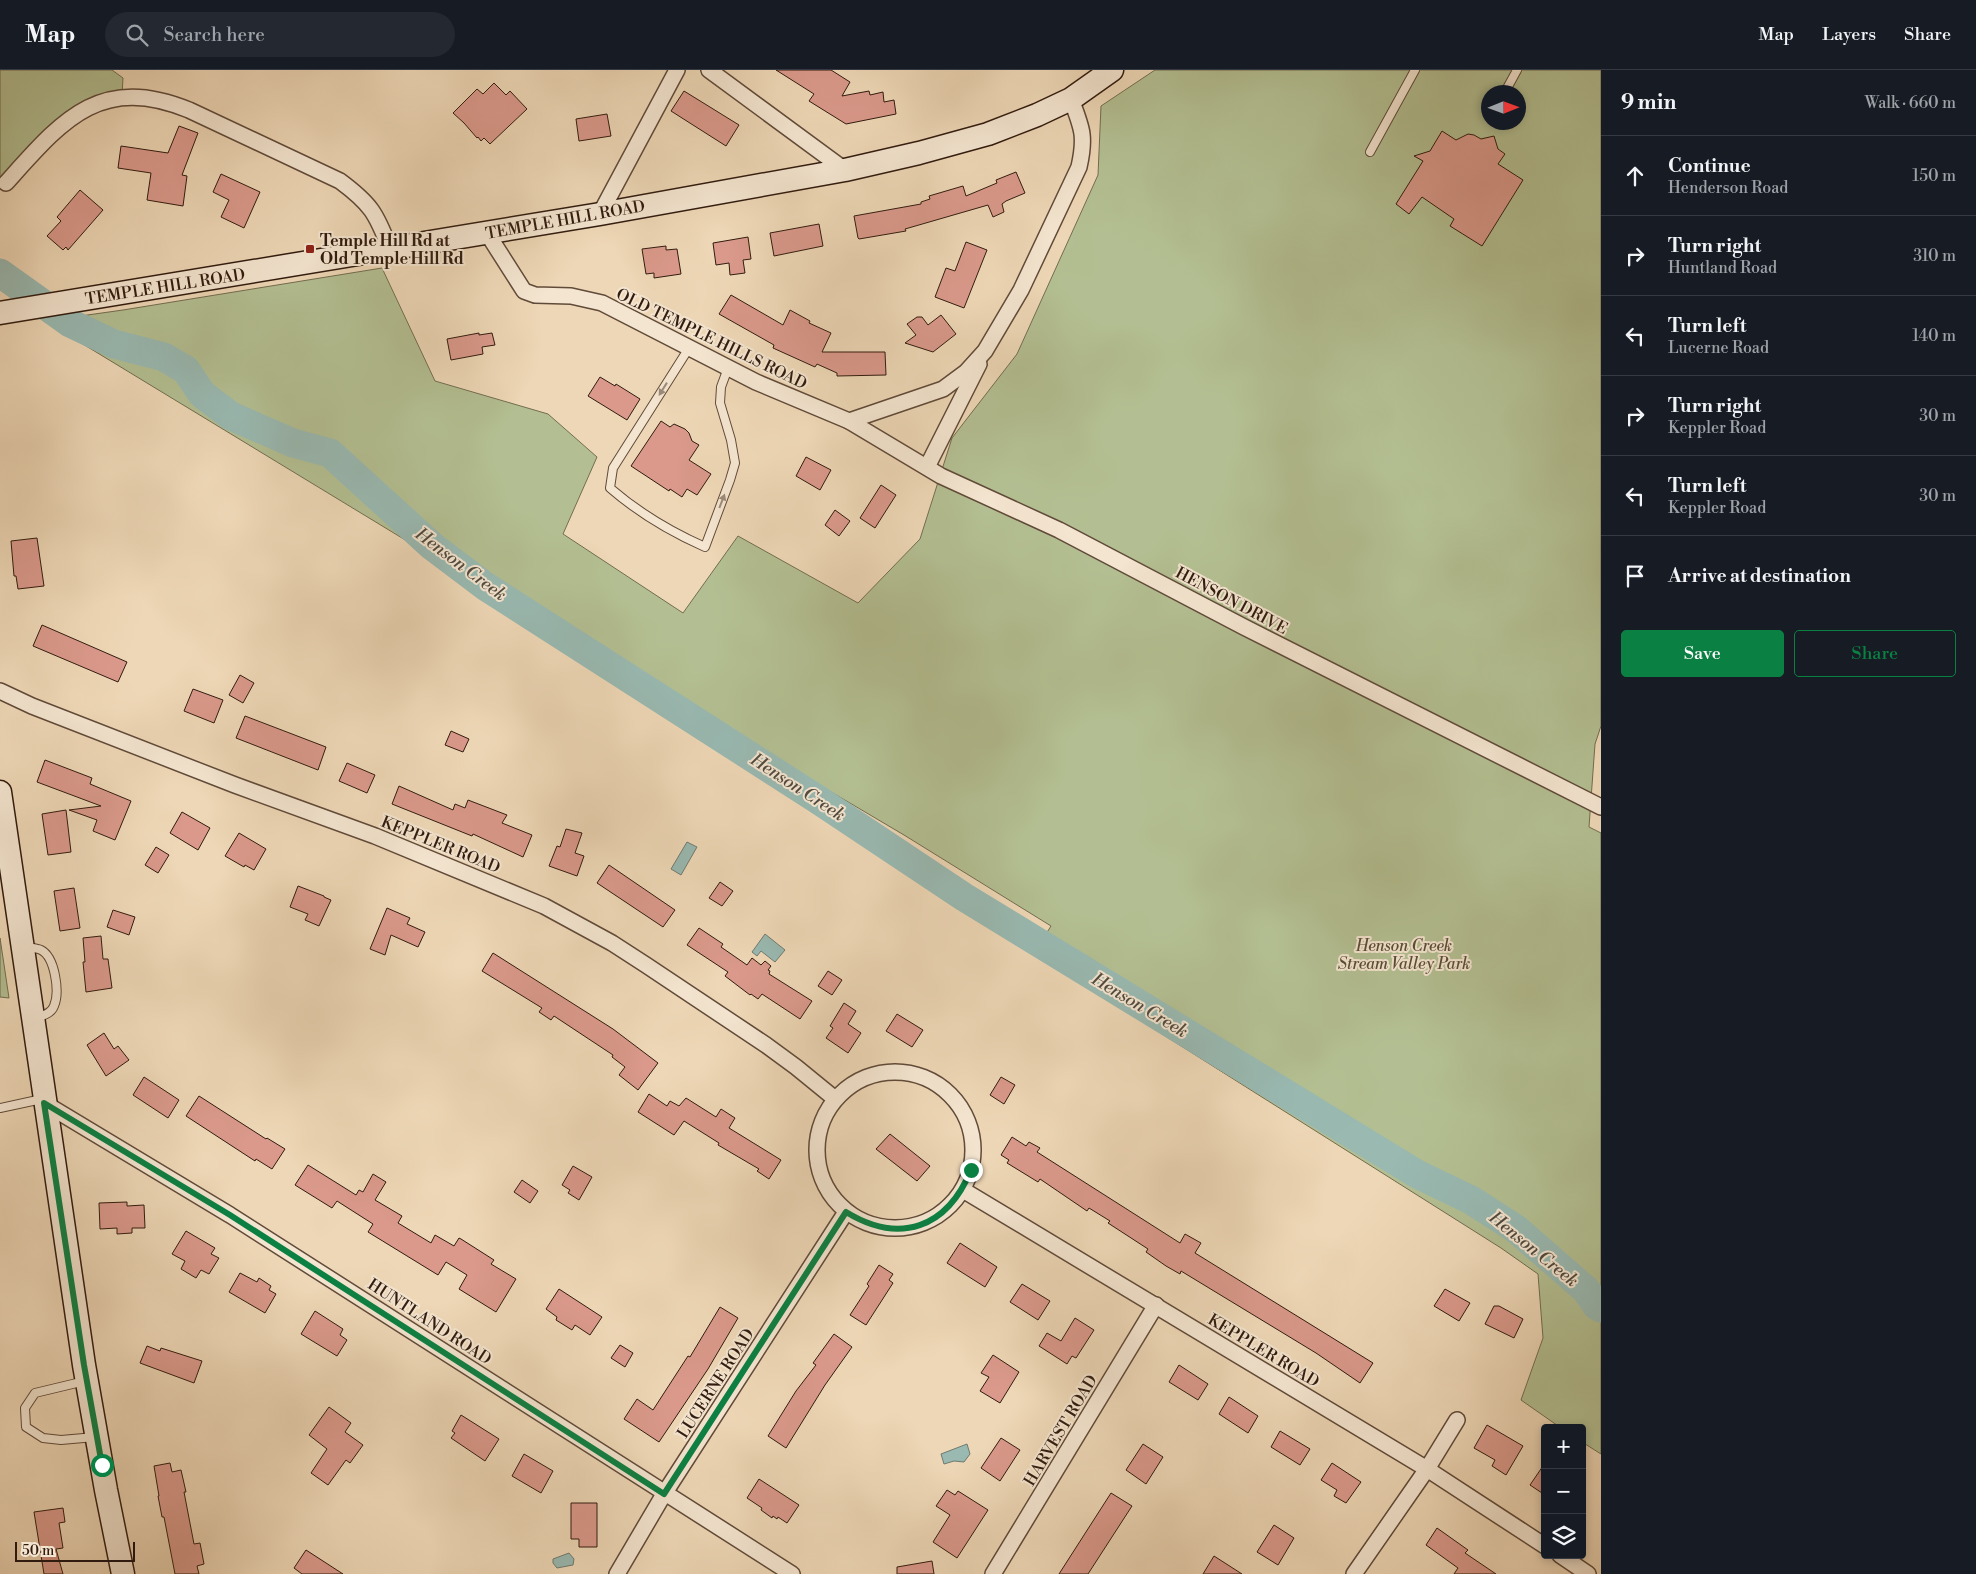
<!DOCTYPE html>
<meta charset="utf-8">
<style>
:root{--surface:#171b24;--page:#242831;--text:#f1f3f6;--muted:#9ea1a6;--line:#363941;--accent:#0b8043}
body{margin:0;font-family:"Libre Bodoni",serif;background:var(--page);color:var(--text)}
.controls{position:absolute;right:15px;bottom:15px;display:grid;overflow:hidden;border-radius:5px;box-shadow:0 2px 8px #0003}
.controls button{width:45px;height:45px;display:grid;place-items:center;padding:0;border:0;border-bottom:1px solid var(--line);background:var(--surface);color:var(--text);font:25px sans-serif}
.compass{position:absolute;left:1481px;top:15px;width:45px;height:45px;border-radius:50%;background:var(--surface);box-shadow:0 2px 8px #0003;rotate:89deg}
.scale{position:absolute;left:15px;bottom:12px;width:120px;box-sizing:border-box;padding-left:5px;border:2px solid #311b0f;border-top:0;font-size:14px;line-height:18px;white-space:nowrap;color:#311b0f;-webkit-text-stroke:4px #f4e5d0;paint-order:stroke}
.stop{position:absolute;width:15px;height:15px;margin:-11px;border:4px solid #0b8043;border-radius:50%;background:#fff}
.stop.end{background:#0b8043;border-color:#fff;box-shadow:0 1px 5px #0008}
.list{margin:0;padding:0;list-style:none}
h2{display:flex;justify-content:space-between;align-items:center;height:65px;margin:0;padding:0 20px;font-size:21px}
h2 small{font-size:16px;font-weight:400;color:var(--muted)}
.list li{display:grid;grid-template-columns:32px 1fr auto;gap:15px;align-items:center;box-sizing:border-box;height:80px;padding:0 20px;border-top:1px solid var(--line)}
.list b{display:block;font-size:19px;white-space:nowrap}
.list p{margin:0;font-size:16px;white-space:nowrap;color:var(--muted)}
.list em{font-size:16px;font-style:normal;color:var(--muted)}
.actions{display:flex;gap:10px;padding:15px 20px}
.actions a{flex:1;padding:11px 0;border:1px solid var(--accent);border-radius:5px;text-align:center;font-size:18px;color:var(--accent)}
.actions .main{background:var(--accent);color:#fff}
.icon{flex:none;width:28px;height:28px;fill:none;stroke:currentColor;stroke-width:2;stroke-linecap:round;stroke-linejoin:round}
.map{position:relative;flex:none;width:1601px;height:1504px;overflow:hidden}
header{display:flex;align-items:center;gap:30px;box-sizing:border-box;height:70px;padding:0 25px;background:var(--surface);border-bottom:1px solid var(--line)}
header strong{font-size:24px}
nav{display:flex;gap:28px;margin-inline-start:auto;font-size:18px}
.search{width:350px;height:45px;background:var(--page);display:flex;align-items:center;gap:12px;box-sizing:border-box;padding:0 18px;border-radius:28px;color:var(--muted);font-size:19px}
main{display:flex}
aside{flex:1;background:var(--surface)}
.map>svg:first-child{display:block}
.green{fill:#b3bf92;stroke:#726d50;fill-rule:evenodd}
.water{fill:#99b9b1;stroke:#6f7a70}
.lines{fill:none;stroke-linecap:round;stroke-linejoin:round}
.river{stroke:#99b9b1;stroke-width:29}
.building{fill:#da998b;stroke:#311b0f}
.lane-casing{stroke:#604a39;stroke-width:10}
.street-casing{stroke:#604a39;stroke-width:18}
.secondary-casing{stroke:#311b0f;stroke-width:25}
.lane{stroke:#f4e5d0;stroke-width:8}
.street{stroke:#f4e5d0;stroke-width:15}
.secondary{stroke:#f4e5d0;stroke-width:22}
.oneway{fill:#9c8a79}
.route{stroke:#0b8043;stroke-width:6}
.poi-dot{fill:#8f2418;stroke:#f4e5d0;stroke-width:2}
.labels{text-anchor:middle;stroke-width:4;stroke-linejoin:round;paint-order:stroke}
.street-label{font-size:16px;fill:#311b0f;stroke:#f4e5d0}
.poi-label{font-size:16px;font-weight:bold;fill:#311b0f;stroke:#f4e5d0;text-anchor:start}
.park-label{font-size:16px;font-style:italic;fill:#584c36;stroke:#f4e5d0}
.water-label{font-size:18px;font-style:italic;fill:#504a40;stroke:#f4e5d0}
</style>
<header>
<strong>Map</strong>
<div class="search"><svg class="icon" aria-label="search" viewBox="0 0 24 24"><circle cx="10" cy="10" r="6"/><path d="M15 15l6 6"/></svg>Search here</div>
<nav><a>Map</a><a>Layers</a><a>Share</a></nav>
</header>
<main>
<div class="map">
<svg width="1601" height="1504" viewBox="0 0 1601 1504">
<rect width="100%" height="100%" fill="#eed7b6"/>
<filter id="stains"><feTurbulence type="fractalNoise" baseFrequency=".004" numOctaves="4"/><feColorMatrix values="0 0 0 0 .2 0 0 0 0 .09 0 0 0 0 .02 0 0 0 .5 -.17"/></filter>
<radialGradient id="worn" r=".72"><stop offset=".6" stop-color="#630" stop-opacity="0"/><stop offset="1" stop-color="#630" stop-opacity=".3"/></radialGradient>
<!-- green -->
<g class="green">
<polygon points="0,0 112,0 123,8 122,24 55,54 31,73 0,110"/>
<path d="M1155 0H1601V656L1595 674 1589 757 1601 763V1384L1582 1372V1358H1561L1521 1330 1543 1268 1538 1204 1501 1178 1151 957 1094 917 1036 880 1051 856 904 765 430 485 45 251 123 240 382 198 435 311 548 344 597 387 563 464 683 543 738 466 858 533 920 469 952 368 1017 284 1098 105 1101 36ZM1488 22H1518V52H1488Z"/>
<polygon points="0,868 9,928 0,927"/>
</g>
<!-- water -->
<g class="water">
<polygon points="687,772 697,777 681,805 671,799"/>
<polygon points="765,864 785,880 775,892 761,881 757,886 752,882"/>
<polygon points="967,1374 970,1384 964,1392 954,1391 944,1394 941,1384"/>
<polygon points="569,1483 574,1489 573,1495 557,1498 553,1493 553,1489"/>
</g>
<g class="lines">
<!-- river -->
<polyline class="river" points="0,203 70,253 114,274 164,287 186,300 202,324 231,346 293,373 330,383 432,476 485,516 817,729 964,827 1417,1104 1471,1130 1516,1159 1586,1220 1597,1236 1601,1238"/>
</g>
<!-- building -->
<g class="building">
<polygon points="776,0 831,0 850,12 842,26 869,21 870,25 883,22 884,32 894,30 896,44 846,54 809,31 814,24"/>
<polygon points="494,13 506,25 510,21 527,39 490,74 484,68 481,71 478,67 477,68 464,53 453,43 477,19 483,24"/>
<polygon points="684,21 739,55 726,76 671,41"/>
<polygon points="607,44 611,66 579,71 576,49"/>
<polygon points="179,56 198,63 182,105 187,106 183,136 147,130 151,103 118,98 121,76 168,83"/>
<polygon points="1442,61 1456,70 1468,64 1474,65 1481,69 1494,66 1498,79 1505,84 1498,94 1523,110 1482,176 1450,156 1454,149 1422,127 1409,144 1396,134 1423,91 1414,86 1430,81"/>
<polygon points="1016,102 1025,123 1006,131 1002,134 1004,142 993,147 988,135 905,159 906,161 859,169 858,168 854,146 921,134 921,132 930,129 929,126 963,116 966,126 997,113 996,110"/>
<polygon points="221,104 260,122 244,158 221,147 229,130 213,122"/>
<polygon points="80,120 103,140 68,180 66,177 63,180 47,166 61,151 57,147"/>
<polygon points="819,154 823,176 774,186 770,163"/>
<polygon points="748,167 751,189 743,190 745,203 730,205 729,193 716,195 713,173"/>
<polygon points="966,172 987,180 964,238 935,227 946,198 955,201"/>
<polygon points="666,176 666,180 677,179 681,204 654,208 654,203 646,204 642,179"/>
<polygon points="731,225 783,255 790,240 810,251 809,253 831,263 822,282 885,282 886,305 837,306 837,303 817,294 815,297 773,278 774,275 719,244"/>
<polygon points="941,245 956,264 933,282 905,273 916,265 907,254 917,247 922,247 928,255"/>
<polygon points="479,263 479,265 492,263 495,275 482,277 483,284 451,290 447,269"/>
<polygon points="600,307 615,316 616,314 640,329 627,350 588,326"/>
<polygon points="661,351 670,357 674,354 685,359 689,363 692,371 699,375 689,390 711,404 697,425 687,419 682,427 670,419 669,421 631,396"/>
<polygon points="806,387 831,400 820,420 796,406"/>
<polygon points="881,415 896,425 875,458 860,448"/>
<polygon points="835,440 850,451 839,466 825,455"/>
<polygon points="37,468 44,516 18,519 16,506 14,506 11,471"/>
<polygon points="42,555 127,592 118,612 33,576"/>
<polygon points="240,605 254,613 243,633 229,625"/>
<polygon points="193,619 223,630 214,653 184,641"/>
<polygon points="245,646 326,677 318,700 236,668"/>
<polygon points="451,661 469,669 463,682 445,675"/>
<polygon points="45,690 92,708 90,714 131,731 115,770 93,761 97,750 69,740 101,736 37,712"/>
<polygon points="347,693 375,705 367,723 339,711"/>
<polygon points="399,716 453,740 455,734 465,738 468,730 507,745 502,753 532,765 523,787 473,764 472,766 392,734"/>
<polygon points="66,740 71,782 48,785 42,744"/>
<polygon points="182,742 210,758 198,780 170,763"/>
<polygon points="566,759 582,763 575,783 584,786 577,806 549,796 557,776 560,777"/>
<polygon points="239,763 266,779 254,800 245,795 244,797 225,786"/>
<polygon points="156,777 169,785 158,803 145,795"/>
<polygon points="609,795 675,840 663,857 597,813"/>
<polygon points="720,812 733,821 722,836 709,828"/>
<polygon points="298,816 324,826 324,827 331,830 319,856 305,850 308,844 290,837"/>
<polygon points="74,818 80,858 60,861 54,821"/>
<polygon points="387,838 410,848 407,854 425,862 418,877 391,865 385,885 370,879"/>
<polygon points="113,840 135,847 129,865 107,857"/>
<polygon points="699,858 723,874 721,877 747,895 752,888 761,895 765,891 771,896 768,900 770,901 769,904 812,931 800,949 762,924 758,929 751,924 750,925 725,906 728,902 687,875"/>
<polygon points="101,866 103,889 108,889 112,918 86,922 83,892 85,892 83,868"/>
<polygon points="493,883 613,959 658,993 638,1020 619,1005 625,997 612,987 613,985 554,946 551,950 539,942 542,938 482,901"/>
<polygon points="828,901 842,910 832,925 818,916"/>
<polygon points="844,933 856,941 848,954 861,963 848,983 826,968 833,958 830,956"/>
<polygon points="897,944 923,960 912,977 886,961"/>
<polygon points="104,963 114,979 118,976 129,990 106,1006 87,975"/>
<polygon points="144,1007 179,1030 168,1048 133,1025"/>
<polygon points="1001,1007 1015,1015 1004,1034 990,1025"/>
<polygon points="649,1024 667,1036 670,1031 679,1036 686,1028 716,1047 721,1039 735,1048 729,1058 781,1090 769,1109 757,1101 759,1099 718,1075 719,1073 684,1051 674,1065 638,1042"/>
<polygon points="199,1026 266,1069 267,1068 285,1079 272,1099 256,1089 255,1091 186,1046"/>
<polygon points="890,1064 930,1096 917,1111 876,1079"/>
<polygon points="1012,1067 1026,1076 1029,1072 1040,1078 1037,1082 1180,1173 1185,1164 1201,1173 1195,1183 1373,1293 1360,1313 1316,1283 1181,1201 1180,1204 1166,1196 1146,1182 1148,1179 1108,1153 1110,1151 1089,1138 1087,1141 1040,1109 1038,1112 1007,1093 1009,1090 1001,1085"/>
<polygon points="308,1095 356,1125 359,1120 363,1122 373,1104 386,1112 375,1130 402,1146 398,1153 431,1173 435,1165 454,1176 459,1168 461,1169 494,1190 491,1194 516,1209 496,1242 459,1219 467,1205 446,1192 438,1205 368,1162 373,1154 337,1131 332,1138 295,1115"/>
<polygon points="573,1096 592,1107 579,1130 568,1123 570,1120 562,1115"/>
<polygon points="522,1110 538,1121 530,1133 514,1122"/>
<polygon points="127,1132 127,1136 144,1135 145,1158 132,1158 132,1163 117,1164 117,1158 100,1159 99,1133"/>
<polygon points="186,1161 215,1178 211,1184 219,1188 209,1204 201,1200 196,1208 181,1199 185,1191 172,1184"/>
<polygon points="960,1173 997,1197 985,1217 947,1193"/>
<polygon points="879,1195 893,1204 889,1210 893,1213 866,1255 850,1245 869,1216 867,1214"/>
<polygon points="240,1203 257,1212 259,1208 271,1216 269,1220 276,1224 265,1243 229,1222"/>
<polygon points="1022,1214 1050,1231 1038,1250 1010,1232"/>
<polygon points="559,1219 602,1247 590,1265 575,1255 572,1260 556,1250 557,1247 546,1239"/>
<polygon points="1445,1219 1470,1233 1459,1251 1434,1236"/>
<polygon points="1494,1236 1499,1236 1523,1249 1514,1268 1485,1254"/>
<polygon points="720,1237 738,1248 708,1299 659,1372 624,1349 637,1329 653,1340 688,1286 690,1287"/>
<polygon points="315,1241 343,1259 340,1265 347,1270 337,1286 301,1264"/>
<polygon points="1075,1248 1094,1260 1076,1288 1072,1286 1067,1294 1039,1276 1047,1263 1061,1271"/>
<polygon points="834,1264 852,1277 825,1315 786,1378 768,1366 796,1321 816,1295 813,1293"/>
<polygon points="620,1275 633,1283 625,1297 611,1288"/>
<polygon points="147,1276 160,1281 161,1278 202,1291 194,1313 140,1293"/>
<polygon points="993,1285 1019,1302 1000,1333 980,1321 989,1307 981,1303"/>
<polygon points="1179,1295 1208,1314 1198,1330 1169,1312"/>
<polygon points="1229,1327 1258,1346 1248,1363 1219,1344"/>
<polygon points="329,1337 351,1353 345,1362 363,1375 350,1393 346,1390 328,1415 311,1403 327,1379 309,1365"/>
<polygon points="461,1345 499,1369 485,1391 451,1368 455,1363 452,1361"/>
<polygon points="1487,1355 1523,1376 1506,1405 1492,1396 1495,1390 1474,1378"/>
<polygon points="1280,1361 1310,1379 1300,1395 1271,1377"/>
<polygon points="1001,1368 1020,1380 1000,1411 981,1398"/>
<polygon points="1143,1374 1163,1387 1146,1414 1126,1400"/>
<polygon points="524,1384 553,1401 541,1423 512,1406"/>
<polygon points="170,1393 172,1402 181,1400 186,1422 184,1422 194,1474 200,1473 204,1494 197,1496 199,1504 175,1504 164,1447 162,1447 158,1426 159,1426 154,1396"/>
<polygon points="1332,1393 1361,1412 1346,1433 1334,1426 1337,1420 1321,1410"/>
<polygon points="1545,1393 1545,1425 1530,1415"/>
<polygon points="759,1409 799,1435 787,1453 778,1447 777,1449 773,1446 772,1448 761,1440 762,1438 747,1428"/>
<polygon points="947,1420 955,1425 958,1421 988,1440 957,1488 933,1472 950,1445 936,1436"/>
<polygon points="1111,1423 1132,1436 1088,1504 1059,1504"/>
<polygon points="571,1433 597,1433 597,1477 579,1477 579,1469 571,1469"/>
<polygon points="63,1438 65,1452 59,1453 63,1478 56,1479 63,1504 44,1504 34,1442"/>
<polygon points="1274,1455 1294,1468 1278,1495 1257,1482"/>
<polygon points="1437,1458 1468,1480 1465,1483 1496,1504 1454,1504 1458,1498 1426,1475"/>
<polygon points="306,1480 343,1504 302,1504 294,1498"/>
<polygon points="1214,1486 1242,1504 1203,1504"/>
<polygon points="932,1491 934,1504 897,1504 897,1497"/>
</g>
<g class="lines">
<!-- lane casing -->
<g class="lane-casing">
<g id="lane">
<polyline points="1505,22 1517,0"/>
<polyline points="1370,82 1415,0"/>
<path d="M689 278 613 398 610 418C639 443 671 462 705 477L730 410 735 393 731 370 720 333 721 317 728 298"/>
<path d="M25 877C30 878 37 878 41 880 55 887 60 922 54 936 51 944 42 946 34 948"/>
<polyline points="0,1038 42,1029"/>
<polyline points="85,1311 35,1323 25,1338 26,1357 43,1368 61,1370 95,1367"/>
</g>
</g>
<!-- street casing -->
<g class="street-casing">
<g id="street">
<polyline points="709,0 845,100"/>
<path d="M6 113C61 52 99 3 189 40L340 111C371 134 376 143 390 179"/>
<polyline points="600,144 677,0"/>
<path d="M487 163 524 221 535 225 571 226 602 233 756 312 849 351 943 319 966 302 985 281 1021 220 1079 97C1086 66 1082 58 1071 29"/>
<polyline points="849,351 941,406 1059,460 1244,557 1601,737"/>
<polyline points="927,397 979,294"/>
<polyline points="0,621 32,636 235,715 375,766 544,836 612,873 646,895 766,975 796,997 834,1028"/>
<circle cx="895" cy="1080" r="78"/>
<polyline points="44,1033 230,1145 792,1504"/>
<polyline points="963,1120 1427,1399 1545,1476"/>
<polyline points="1560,1485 1588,1504"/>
<polyline points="617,1504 664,1424 846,1142"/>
<polyline points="993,1504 1156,1235"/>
<polyline points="1354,1504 1427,1399 1457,1350"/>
</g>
</g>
<!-- secondary casing -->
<g class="secondary-casing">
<g id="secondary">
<polyline points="0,243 600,144 845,100 919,83 988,64 1037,45 1071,29 1112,0"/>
<polyline points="0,722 84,1295 106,1420 123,1504"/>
</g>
</g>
<!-- lane -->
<use href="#lane" class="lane"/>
<!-- street -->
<use href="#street" class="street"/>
<!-- secondary -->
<use href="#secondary" class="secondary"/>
</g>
<!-- one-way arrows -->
<defs><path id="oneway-solid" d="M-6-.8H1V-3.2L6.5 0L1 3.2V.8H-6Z" transform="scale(1.25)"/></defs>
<g class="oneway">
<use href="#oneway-solid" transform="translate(663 319) rotate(122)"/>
<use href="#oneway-solid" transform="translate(722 431) rotate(-69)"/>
</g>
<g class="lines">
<!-- route -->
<path class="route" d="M102 1395 84 1295 44 1033 230 1145 664 1424 846 1142C900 1175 947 1158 971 1100"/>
</g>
<!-- markers -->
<rect class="poi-dot" x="305" y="174" width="10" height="10" rx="2.5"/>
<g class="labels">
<!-- street labels -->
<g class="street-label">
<text transform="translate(565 149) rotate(-10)" y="6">TEMPLE HILL ROAD</text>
<text transform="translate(165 216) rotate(-9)" y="6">TEMPLE HILL ROAD</text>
<text transform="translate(712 268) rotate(26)" y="6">OLD TEMPLE HILLS ROAD</text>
<text transform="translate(1232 530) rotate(28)" y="6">HENSON DRIVE</text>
<text transform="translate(441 774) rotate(22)" y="6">KEPPLER ROAD</text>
<text transform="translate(430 1251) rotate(33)" y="6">HUNTLAND ROAD</text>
<text transform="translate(1264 1280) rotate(31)" y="6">KEPPLER ROAD</text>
<text transform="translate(715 1313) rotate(-57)" y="6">LUCERNE ROAD</text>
<text transform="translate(1060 1360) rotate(-59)" y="6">HARVEST ROAD</text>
</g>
<!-- poi labels -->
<g class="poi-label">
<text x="320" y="176">Temple Hill Rd at<tspan x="320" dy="18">Old Temple Hill Rd</tspan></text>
</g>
<!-- park labels -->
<g class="park-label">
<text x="1404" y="881">Henson Creek<tspan x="1404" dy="18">Stream Valley Park</tspan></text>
</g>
<!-- water labels -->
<g class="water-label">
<text transform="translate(461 494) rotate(37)" y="6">Henson Creek</text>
<text transform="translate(798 717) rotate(33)" y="6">Henson Creek</text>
<text transform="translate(1140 935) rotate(31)" y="6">Henson Creek</text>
<text transform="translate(1534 1179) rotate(39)" y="6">Henson Creek</text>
</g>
</g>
<rect width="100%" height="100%" filter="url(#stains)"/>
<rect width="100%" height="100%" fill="url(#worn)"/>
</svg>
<div class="controls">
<button>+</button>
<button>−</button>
<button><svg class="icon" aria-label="layers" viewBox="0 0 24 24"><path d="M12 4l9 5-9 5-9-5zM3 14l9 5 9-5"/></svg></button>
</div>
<svg class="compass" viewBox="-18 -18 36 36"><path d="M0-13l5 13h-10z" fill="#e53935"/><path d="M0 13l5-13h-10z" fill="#9ea1a6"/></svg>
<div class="scale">50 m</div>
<div class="stop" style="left:102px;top:1395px"></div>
<div class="stop end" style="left:971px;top:1100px"></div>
</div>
<aside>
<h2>9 min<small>Walk · 660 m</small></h2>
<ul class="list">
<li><svg class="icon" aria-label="ahead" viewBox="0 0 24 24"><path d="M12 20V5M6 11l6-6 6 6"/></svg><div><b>Continue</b><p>Henderson Road</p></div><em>150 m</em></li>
<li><svg class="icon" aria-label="right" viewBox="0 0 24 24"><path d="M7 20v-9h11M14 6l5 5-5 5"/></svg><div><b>Turn right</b><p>Huntland Road</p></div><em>310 m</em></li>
<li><svg class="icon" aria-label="left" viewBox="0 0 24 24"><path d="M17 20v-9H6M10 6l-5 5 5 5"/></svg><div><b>Turn left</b><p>Lucerne Road</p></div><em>140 m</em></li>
<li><svg class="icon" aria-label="right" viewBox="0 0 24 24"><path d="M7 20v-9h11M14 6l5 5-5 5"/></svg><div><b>Turn right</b><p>Keppler Road</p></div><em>30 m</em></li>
<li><svg class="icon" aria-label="left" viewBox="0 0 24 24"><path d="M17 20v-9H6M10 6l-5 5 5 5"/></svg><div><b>Turn left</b><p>Keppler Road</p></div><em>30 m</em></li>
<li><svg class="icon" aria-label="arrive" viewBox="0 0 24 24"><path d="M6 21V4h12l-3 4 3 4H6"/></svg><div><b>Arrive at destination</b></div></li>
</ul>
<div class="actions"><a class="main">Save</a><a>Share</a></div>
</aside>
</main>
